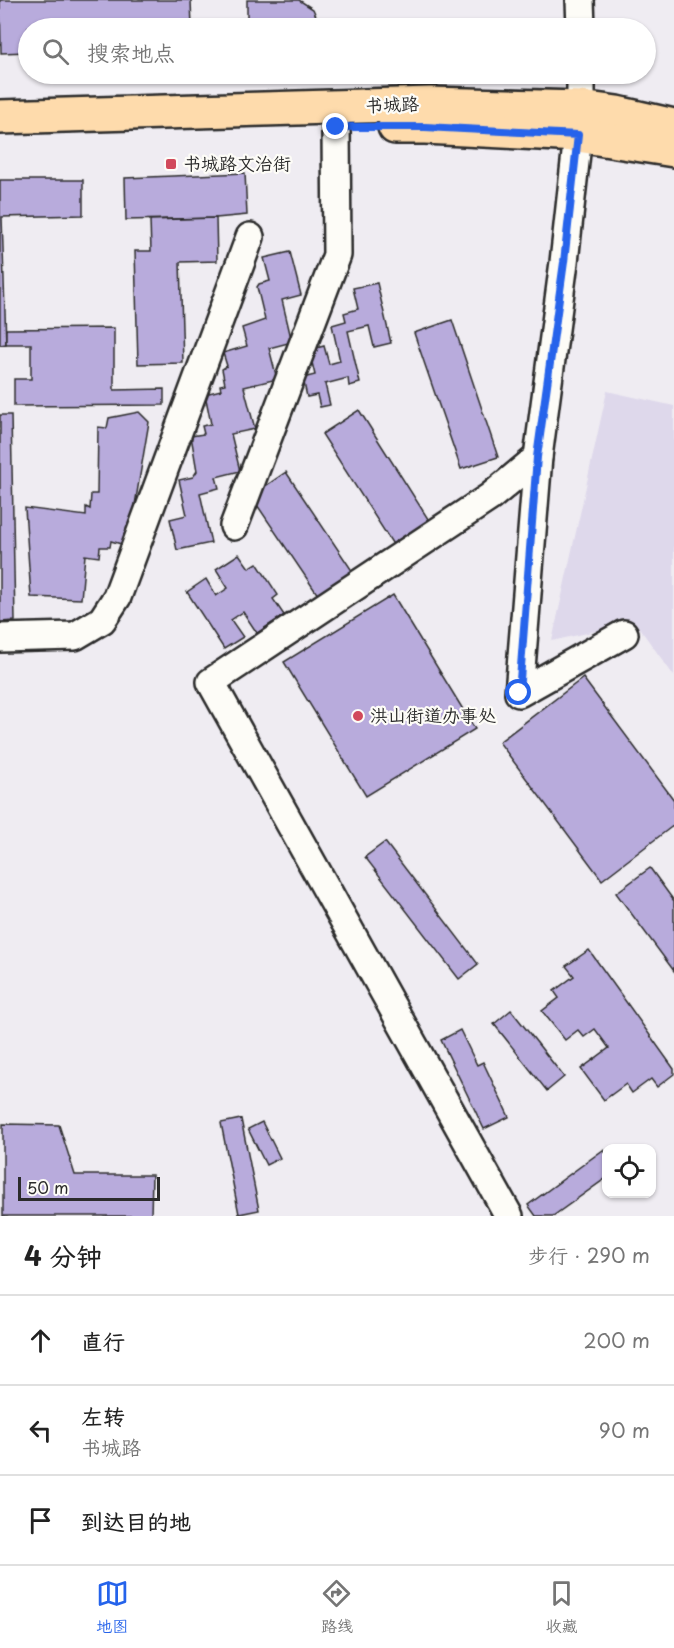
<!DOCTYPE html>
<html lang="zh">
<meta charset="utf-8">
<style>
:root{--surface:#fff;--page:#f2f2f2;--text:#222;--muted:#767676;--line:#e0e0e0;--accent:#2563eb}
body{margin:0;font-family:"Playpen Sans","LXGW WenKai TC",sans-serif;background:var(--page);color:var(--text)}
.controls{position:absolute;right:18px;bottom:18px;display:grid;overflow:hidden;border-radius:12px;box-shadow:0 2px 4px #0004}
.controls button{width:54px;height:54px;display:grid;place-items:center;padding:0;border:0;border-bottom:2px solid var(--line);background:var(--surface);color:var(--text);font:30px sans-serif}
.scale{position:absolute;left:18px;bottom:15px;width:142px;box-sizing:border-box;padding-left:6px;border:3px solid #2b2b2b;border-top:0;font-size:16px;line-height:21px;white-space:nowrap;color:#2b2b2b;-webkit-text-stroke:4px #fdfcf7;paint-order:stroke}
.stop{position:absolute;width:18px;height:18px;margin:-14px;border:4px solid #2563eb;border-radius:50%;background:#fff}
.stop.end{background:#2563eb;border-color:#fff;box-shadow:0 2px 6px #0008}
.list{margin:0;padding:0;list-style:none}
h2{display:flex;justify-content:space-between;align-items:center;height:78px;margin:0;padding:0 24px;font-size:26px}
h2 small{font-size:20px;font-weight:400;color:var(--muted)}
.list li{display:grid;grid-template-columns:39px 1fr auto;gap:18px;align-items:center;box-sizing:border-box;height:90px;padding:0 24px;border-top:2px solid var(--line)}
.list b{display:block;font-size:22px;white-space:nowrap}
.list p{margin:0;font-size:20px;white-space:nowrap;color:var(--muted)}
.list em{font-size:20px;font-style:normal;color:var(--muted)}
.icon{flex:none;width:33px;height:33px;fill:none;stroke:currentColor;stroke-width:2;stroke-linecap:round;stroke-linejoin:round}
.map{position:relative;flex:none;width:674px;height:1216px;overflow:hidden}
.search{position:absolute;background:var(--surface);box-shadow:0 2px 4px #0004;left:18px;right:18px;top:18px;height:66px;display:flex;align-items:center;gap:15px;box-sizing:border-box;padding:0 21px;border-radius:33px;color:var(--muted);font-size:22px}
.sheet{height:348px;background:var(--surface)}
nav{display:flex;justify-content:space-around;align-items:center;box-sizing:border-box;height:84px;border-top:2px solid var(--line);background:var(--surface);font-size:16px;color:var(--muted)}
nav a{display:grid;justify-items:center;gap:3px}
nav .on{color:var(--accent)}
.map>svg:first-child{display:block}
.built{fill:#ded8eb}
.building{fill:#b8abdc;stroke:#2b2b2b;stroke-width:1.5}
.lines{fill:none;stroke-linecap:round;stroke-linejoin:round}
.minor-casing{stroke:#2b2b2b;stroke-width:32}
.major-casing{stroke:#2b2b2b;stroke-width:38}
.minor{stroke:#fdfcf7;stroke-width:27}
.major{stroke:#fedbac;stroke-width:33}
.route{stroke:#2563eb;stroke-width:8}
.poi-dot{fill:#d1495b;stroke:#fdfcf7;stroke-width:2}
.labels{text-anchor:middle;stroke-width:4.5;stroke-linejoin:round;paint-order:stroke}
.street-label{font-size:18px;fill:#2b2b2b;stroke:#fdfcf7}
.poi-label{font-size:18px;fill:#2b2b2b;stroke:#fdfcf7;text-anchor:start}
</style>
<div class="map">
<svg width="674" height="1216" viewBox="0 0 674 1216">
<rect width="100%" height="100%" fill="#efecf2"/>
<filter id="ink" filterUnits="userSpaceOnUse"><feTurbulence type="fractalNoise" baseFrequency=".0167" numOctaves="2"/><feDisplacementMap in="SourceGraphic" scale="12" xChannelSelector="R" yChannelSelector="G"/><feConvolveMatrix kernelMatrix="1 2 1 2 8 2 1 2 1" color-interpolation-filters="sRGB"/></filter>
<g filter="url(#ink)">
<!-- built -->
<polygon class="built" points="607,391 674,406 674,676 635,622 552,641"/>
<!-- building -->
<g class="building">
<polygon points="0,0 191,0 192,28 28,28 28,52 1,53"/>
<polygon points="247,0 299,0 313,9 316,16 316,23 313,28 247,26"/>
<polygon points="245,173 247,215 216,218 126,220 125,178"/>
<polygon points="0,180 83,180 83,215 2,217 6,344 0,345"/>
<polygon points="216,218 217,261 180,262 183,363 138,364 135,251 151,251 150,220"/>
<polygon points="290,252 301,295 282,300 292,342 269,348 277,379 244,387 255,429 231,434 240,471 216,477 219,488 200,493 211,543 177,550 170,519 187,515 179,480 193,477 197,471 191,436 204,434 202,426 211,424 205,394 221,390 220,385 225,384 222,369 227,366 223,353 247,346 242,328 265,320 257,287 259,284 270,281 264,258"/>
<polygon points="377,283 391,343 374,347 369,326 348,331 360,383 349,386 348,378 325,384 330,405 320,407 317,395 307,397 303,378 315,375 309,350 324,346 329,364 340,361 332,325 346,321 344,313 358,309 353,288"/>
<polygon points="452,320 498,457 461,469 414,333"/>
<polygon points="114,328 114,390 164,389 164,405 14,406 14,379 31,379 31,344 6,344 6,329"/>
<polygon points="359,410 430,522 394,546 322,434"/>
<polygon points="139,412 149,422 128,546 111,541 110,547 100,547 99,557 85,555 81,599 31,597 25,508 86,516 86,507 90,509 91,494 97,494 98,427 107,428 109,418"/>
<polygon points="0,415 11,415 15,621 0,622"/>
<polygon points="286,472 357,578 322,601 251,496"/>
<polygon points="239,554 249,568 257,563 278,595 273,599 284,615 257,633 243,612 231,620 243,637 224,649 187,592 206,579 216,596 228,588 216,569"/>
<polygon points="393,595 475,729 366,796 284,662"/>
<polygon points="583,678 674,800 674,825 602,880 499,742"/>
<polygon points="385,842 478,964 459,979 365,857"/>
<polygon points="650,868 674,901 674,971 616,893"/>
<polygon points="589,950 674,1069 674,1074 657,1087 651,1079 632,1093 626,1084 604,1100 581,1069 609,1048 595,1029 584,1037 578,1030 565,1040 542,1011 559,998 554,991 574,976 566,966"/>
<polygon points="511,1010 564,1077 547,1091 494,1024"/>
<polygon points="460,1030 477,1065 483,1062 509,1117 484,1129 441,1040"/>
<polygon points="241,1119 259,1210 239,1214 221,1123"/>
<polygon points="262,1122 280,1158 266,1165 248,1129"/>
<polygon points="3,1124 59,1125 75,1175 152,1175 151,1216 3,1216"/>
<polygon points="603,1150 606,1154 606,1178 553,1216 536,1216 528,1205"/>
</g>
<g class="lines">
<!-- minor casing -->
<g class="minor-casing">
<g id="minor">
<polyline points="580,0 581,28"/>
<polyline points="581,74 581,108 578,135 564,262 538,457 519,693 624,634"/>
<polyline points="234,526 337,255 336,127"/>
<polyline points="0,638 75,636 102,620 117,597 250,237"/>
<polyline points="509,1216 211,682 490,497 538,457"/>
</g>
</g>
<!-- major casing -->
<g class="major-casing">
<g id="major">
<polyline points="0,117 430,104 581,108 617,113 674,126"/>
<polyline points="395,127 425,127 578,135 674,150"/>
</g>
</g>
<!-- minor -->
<use href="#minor" class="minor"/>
<!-- major -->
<use href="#major" class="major"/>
</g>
</g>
<g class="lines" filter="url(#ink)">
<!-- route -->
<polyline class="route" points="336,127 425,127 578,135 564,262 537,457 519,693"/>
</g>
<!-- markers -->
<g class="poi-dot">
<rect x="165" y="158" width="12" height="12" rx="3"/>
<circle cx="358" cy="716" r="6"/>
</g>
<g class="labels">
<!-- street labels -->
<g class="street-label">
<text transform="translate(392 105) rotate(-2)" y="6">书城路</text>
</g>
<!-- poi labels -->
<g class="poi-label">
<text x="183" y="170">书城路文治街</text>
<text x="370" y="722">洪山街道办事处</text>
</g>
</g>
</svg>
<div class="controls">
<button><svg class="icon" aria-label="locate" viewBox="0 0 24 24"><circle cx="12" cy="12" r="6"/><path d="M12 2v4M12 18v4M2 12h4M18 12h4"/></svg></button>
</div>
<div class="scale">50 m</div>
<div class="stop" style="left:519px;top:693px"></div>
<div class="stop end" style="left:336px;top:127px"></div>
<div class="search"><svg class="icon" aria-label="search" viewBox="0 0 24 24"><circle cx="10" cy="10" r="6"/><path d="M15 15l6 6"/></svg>搜索地点</div>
</div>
<section class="sheet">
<h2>4 分钟<small>步行 · 290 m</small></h2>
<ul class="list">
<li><svg class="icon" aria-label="ahead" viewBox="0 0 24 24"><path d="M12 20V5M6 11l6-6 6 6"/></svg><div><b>直行</b></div><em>200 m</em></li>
<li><svg class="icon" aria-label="left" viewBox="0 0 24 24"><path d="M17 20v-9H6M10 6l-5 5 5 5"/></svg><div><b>左转</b><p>书城路</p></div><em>90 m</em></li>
<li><svg class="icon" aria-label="arrive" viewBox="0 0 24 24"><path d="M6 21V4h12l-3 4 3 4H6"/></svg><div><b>到达目的地</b></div></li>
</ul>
</section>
<nav>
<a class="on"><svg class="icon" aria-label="map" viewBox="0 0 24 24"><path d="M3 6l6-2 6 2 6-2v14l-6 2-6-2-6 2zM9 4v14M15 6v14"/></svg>地图</a>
<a><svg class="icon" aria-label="directions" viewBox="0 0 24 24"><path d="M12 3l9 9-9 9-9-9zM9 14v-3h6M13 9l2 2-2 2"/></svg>路线</a>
<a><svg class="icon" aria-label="saved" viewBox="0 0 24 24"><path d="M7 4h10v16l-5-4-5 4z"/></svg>收藏</a>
</nav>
